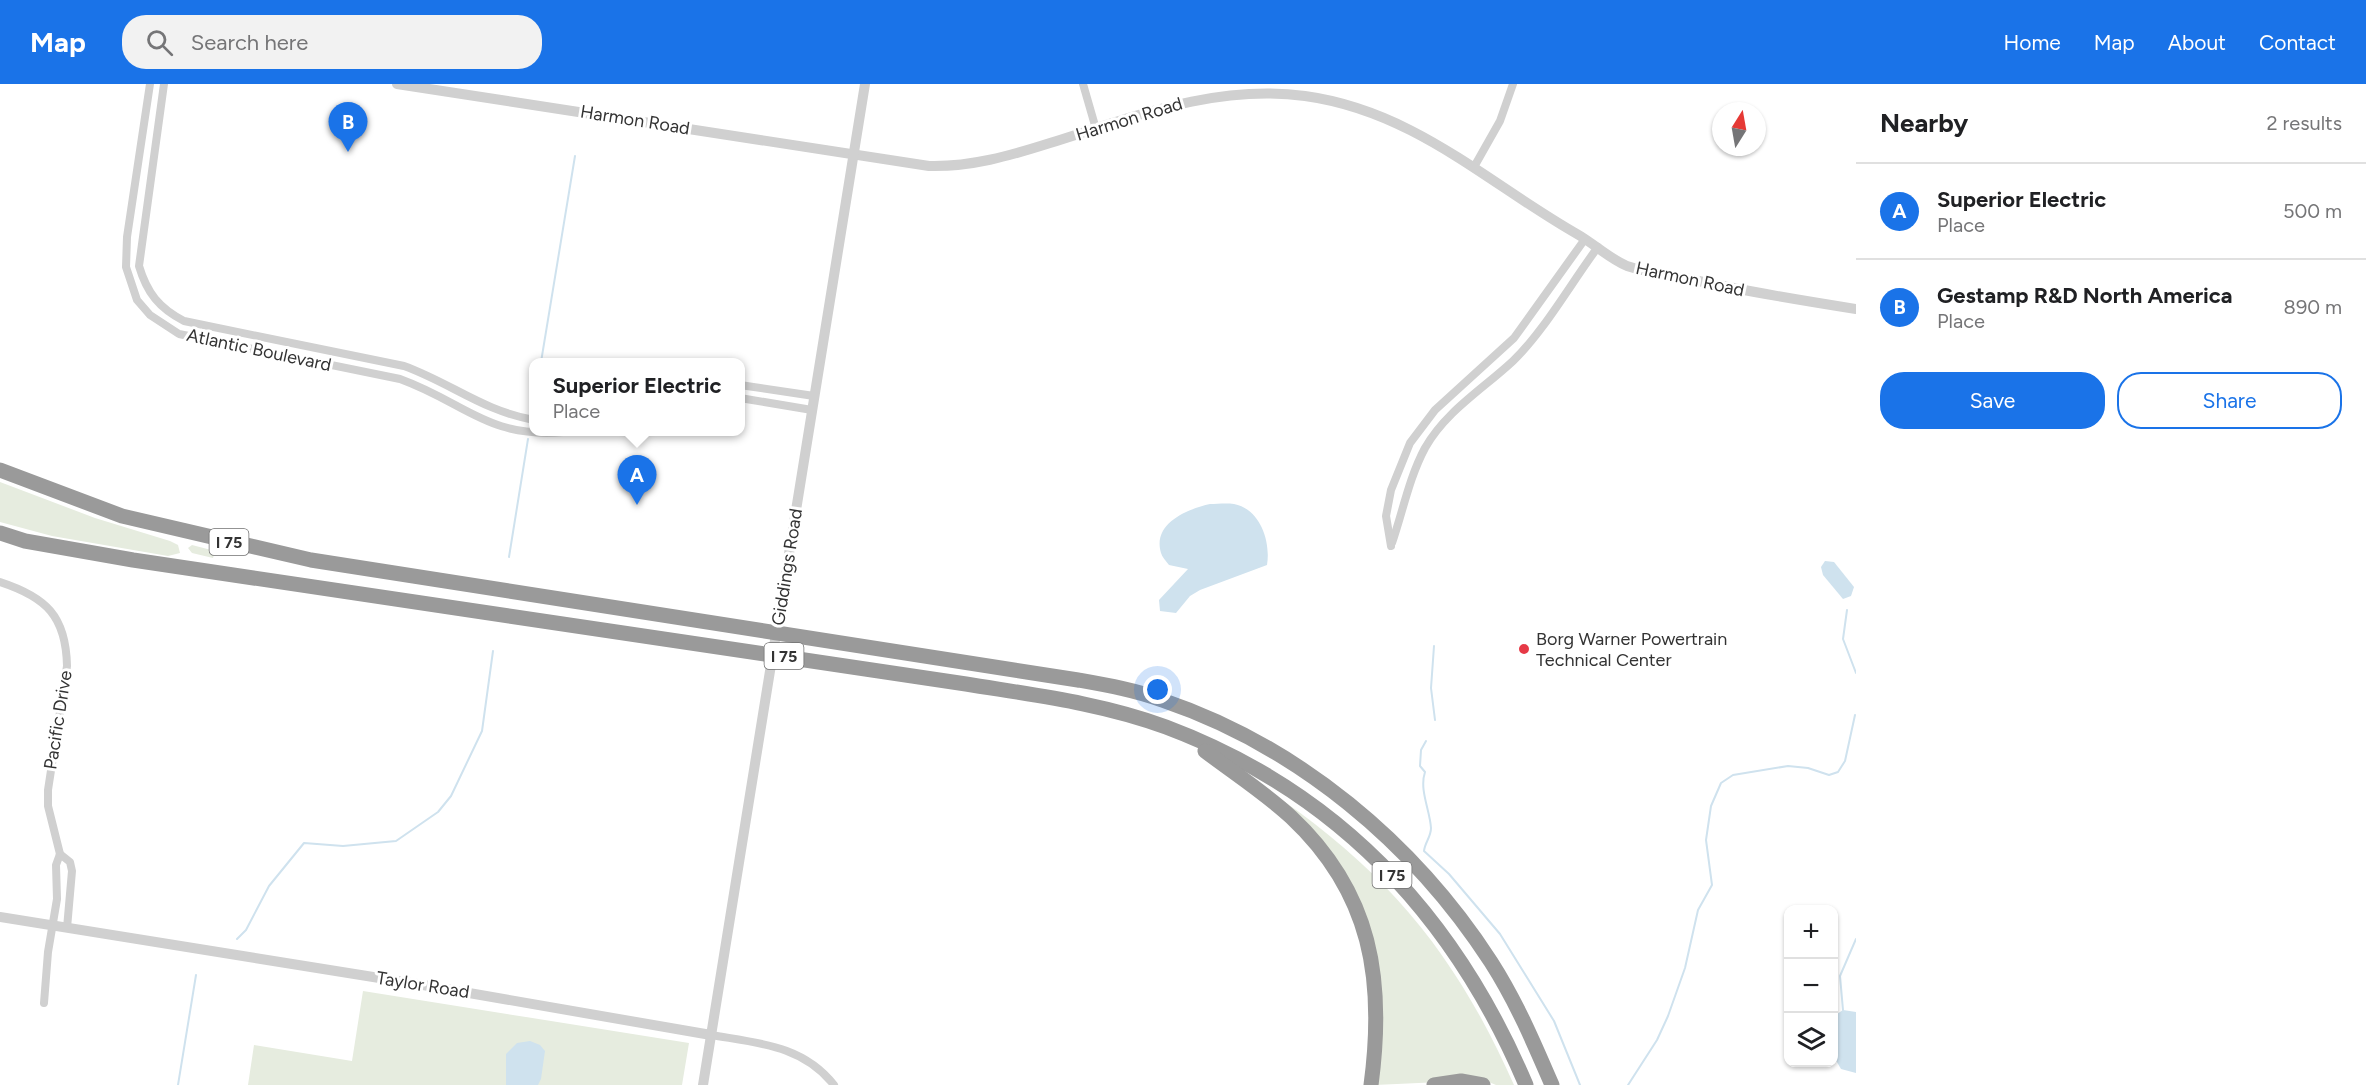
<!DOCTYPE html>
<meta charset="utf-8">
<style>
:root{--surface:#fff;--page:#f2f2f2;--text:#202124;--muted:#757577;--line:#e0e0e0;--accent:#1a73e8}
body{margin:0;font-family:Figtree,sans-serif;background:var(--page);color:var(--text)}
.controls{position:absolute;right:18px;bottom:18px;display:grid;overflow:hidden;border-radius:12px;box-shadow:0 2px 4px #0004}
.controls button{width:54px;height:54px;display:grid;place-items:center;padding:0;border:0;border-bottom:2px solid var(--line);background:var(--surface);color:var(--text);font:30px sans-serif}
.compass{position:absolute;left:1712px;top:18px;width:54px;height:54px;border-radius:50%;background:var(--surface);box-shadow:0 2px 4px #0004;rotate:11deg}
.you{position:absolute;left:1158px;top:606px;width:21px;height:21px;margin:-15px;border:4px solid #fff;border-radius:50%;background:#1a73e8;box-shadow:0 0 0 9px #1a73e833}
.badge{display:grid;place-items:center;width:39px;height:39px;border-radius:50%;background:var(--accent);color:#fff;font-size:20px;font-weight:700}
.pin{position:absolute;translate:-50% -50px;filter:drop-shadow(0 2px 3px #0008)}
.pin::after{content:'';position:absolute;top:32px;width:21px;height:18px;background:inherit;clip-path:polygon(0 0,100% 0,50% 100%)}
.popup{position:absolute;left:529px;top:274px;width:216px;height:78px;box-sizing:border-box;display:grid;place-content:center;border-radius:12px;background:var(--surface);filter:drop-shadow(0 2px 4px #0005);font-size:20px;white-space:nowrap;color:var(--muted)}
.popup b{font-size:22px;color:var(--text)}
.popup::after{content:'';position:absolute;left:50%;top:100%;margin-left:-12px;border:12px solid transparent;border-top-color:var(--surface)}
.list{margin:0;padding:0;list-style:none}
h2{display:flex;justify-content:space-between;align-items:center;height:78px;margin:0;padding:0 24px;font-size:26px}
h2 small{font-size:20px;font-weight:400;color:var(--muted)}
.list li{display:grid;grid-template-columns:39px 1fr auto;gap:18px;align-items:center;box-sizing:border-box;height:96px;padding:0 24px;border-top:2px solid var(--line)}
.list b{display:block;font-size:22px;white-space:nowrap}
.list p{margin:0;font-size:20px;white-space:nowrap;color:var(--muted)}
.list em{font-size:20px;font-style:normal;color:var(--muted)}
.actions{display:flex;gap:12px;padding:18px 24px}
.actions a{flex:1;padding:14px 0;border:2px solid var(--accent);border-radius:24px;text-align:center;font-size:21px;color:var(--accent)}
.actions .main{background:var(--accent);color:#fff}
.icon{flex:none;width:33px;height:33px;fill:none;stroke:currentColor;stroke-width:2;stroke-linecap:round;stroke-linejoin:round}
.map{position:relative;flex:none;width:1856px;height:1001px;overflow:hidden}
header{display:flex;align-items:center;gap:36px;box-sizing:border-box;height:84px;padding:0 30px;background:var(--accent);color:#fff}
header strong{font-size:28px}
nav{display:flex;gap:33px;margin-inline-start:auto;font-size:21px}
.search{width:420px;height:54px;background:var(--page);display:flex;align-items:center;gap:15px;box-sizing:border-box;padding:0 21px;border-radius:24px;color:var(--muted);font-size:22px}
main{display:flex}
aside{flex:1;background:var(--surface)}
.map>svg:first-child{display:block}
.green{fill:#e6ecdf}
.water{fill:#cfe2ee}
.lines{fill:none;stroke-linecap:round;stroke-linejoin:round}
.stream{stroke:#cfe2ee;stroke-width:2}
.minor{stroke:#d0d0d0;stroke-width:8}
.tertiary{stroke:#d0d0d0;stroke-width:10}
.motorway{stroke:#9a9a9a;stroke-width:15}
.poi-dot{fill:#e63946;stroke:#fff;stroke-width:2}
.labels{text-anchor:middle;stroke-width:6;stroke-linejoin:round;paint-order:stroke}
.shield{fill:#fff;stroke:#707070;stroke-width:1.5}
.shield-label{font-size:16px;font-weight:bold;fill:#333}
.street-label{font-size:18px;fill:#333;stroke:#fff}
.poi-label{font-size:18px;fill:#333;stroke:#fff;text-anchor:start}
</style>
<header>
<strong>Map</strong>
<div class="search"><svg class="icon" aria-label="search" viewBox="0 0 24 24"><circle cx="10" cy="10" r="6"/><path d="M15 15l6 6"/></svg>Search here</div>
<nav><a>Home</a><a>Map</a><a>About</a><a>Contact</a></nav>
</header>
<main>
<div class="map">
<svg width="1856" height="1001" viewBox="0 0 1856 1001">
<rect width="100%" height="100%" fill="#fff"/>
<!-- green -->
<g class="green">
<polygon points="0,398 95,434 170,457 178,461 180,469 168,472 52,452 0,438"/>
<polygon points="192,461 215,467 213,474 192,469 188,464"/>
<path d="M1282 716C1394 794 1459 877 1514 1001H1496L1484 996 1375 1001 1365 835Z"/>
<polygon points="363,907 689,959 682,1001 248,1001 254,961 352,977"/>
</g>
<!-- water -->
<g class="water">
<path d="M1210 420C1217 420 1226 419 1234 420 1260 425 1271 457 1267 481L1200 506 1190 512 1176 529 1160 527 1159 516 1188 485 1169 481C1166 477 1162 473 1161 469 1152 439 1188 425 1210 420Z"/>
<polygon points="1825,477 1834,478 1854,503 1851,512 1843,515 1823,491 1821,483"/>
<polygon points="1843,926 1856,928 1856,989 1841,985 1834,973 1834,932"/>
<polygon points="530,957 540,961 545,967 541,995 538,1001 506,1001 506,970 517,959"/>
</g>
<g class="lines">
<!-- stream -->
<g class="stream">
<polyline points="541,278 575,72"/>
<polyline points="533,325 534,324"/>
<polyline points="509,473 528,355"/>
<polyline points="1847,526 1843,555 1856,589"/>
<polyline points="1434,562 1431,604 1435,636"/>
<path d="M1426 657 1421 666 1420 682 1425 688C1419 706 1430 726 1431 744 1431 753 1425 758 1424 767L1449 790 1500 850 1554 937 1580 1001"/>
<polyline points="237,855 246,846 269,802 304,759 343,762 396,757 438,728 451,712 482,647 493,567"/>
<polyline points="1843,926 1840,892 1856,855"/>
<polyline points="178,1001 196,891"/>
<polyline points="1628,1001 1657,956 1668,932 1685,884 1698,826 1712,801 1706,756 1711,722 1721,699 1733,691 1788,682 1808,684 1829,691 1838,688 1845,677 1855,631"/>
</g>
<!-- minor -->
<g class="minor">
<path d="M150 0 127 153 126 183 137 216 150 231 179 250 400 295C466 319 487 354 563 348"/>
<path d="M164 0 139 182C147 209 159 224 184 237L404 282C451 299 483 327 534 336"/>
<polyline points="1083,0 1096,45"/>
<polyline points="1474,83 1500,37 1513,0"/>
<polyline points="740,301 814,312"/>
<polyline points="740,314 812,326"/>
<path d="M1392 459C1403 427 1409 394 1425 364 1446 327 1483 305 1513 277 1545 246 1571 199 1598 163"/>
<polyline points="1391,462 1386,432 1391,406 1410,359 1435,326 1514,254 1585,155"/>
<path d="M0 498C46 513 66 532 67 582L48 706V722L60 770 56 781 57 815 48 868 44 919"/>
<polyline points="60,770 70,778 72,787 67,844"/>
<path d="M711 951C757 959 803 961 834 1001"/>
</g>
<!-- tertiary -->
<g class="tertiary">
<path d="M397 0 929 82C971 83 1009 72 1050 59 1133 33 1216 0 1305 12 1414 27 1486 98 1577 150 1593 159 1610 175 1627 182 1645 188 1666 190 1685 194 1742 207 1799 216 1856 225"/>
<polyline points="0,833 423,901 711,951"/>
<polyline points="703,1001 865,0"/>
</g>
<!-- motorway -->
<g class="motorway">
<path d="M0 386 122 432 311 476 1078 596C1106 601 1135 606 1162 616 1298 662 1414 759 1491 878 1516 917 1534 959 1552 1001"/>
<path d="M0 449 25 457 133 476 966 600C1033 611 1101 619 1166 643 1339 708 1455 833 1526 1001"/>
<path d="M1205 667C1234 689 1265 709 1291 733 1372 809 1385 896 1371 1001"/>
<polyline points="1434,1001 1461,997 1483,1001"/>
</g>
</g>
<!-- markers -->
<circle class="poi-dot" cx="1524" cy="565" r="6"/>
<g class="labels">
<!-- shield labels -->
<g class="shield">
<rect x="209.5" y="445" width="39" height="26" rx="4.5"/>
<rect x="764.5" y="559" width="39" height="26" rx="4.5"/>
<rect x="1372.5" y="778" width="39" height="26" rx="4.5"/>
</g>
<g class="shield-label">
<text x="229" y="464">I 75</text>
<text x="784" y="578">I 75</text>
<text x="1392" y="797">I 75</text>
</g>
<!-- street labels -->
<g class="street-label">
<text transform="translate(1129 35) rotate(-17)" y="6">Harmon Road</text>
<text transform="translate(635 36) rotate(9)" y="6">Harmon Road</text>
<text transform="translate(1690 195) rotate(12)" y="6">Harmon Road</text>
<text transform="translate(259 266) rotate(12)" y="6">Atlantic Boulevard</text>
<text transform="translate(787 483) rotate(-81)" y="6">Giddings Road</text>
<text transform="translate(58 636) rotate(-81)" y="6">Pacific Drive</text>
<text transform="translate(423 901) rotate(9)" y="6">Taylor Road</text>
</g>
<!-- poi labels -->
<g class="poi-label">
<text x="1536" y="561">Borg Warner Powertrain<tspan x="1536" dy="21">Technical Center</tspan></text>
</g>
</g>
</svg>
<div class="controls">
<button>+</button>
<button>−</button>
<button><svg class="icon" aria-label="layers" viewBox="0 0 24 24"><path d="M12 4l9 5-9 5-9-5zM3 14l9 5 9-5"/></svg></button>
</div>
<svg class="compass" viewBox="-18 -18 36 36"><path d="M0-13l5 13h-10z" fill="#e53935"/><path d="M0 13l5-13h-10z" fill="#757577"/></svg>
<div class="you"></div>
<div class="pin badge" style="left:637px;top:421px">A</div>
<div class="popup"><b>Superior Electric</b>Place</div>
<div class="pin badge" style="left:348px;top:68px">B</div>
</div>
<aside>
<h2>Nearby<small>2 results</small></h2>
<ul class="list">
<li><span class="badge">A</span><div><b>Superior Electric</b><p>Place</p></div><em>500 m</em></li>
<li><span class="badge">B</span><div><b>Gestamp R&amp;D North America</b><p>Place</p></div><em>890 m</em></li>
</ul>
<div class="actions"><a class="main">Save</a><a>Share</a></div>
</aside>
</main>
